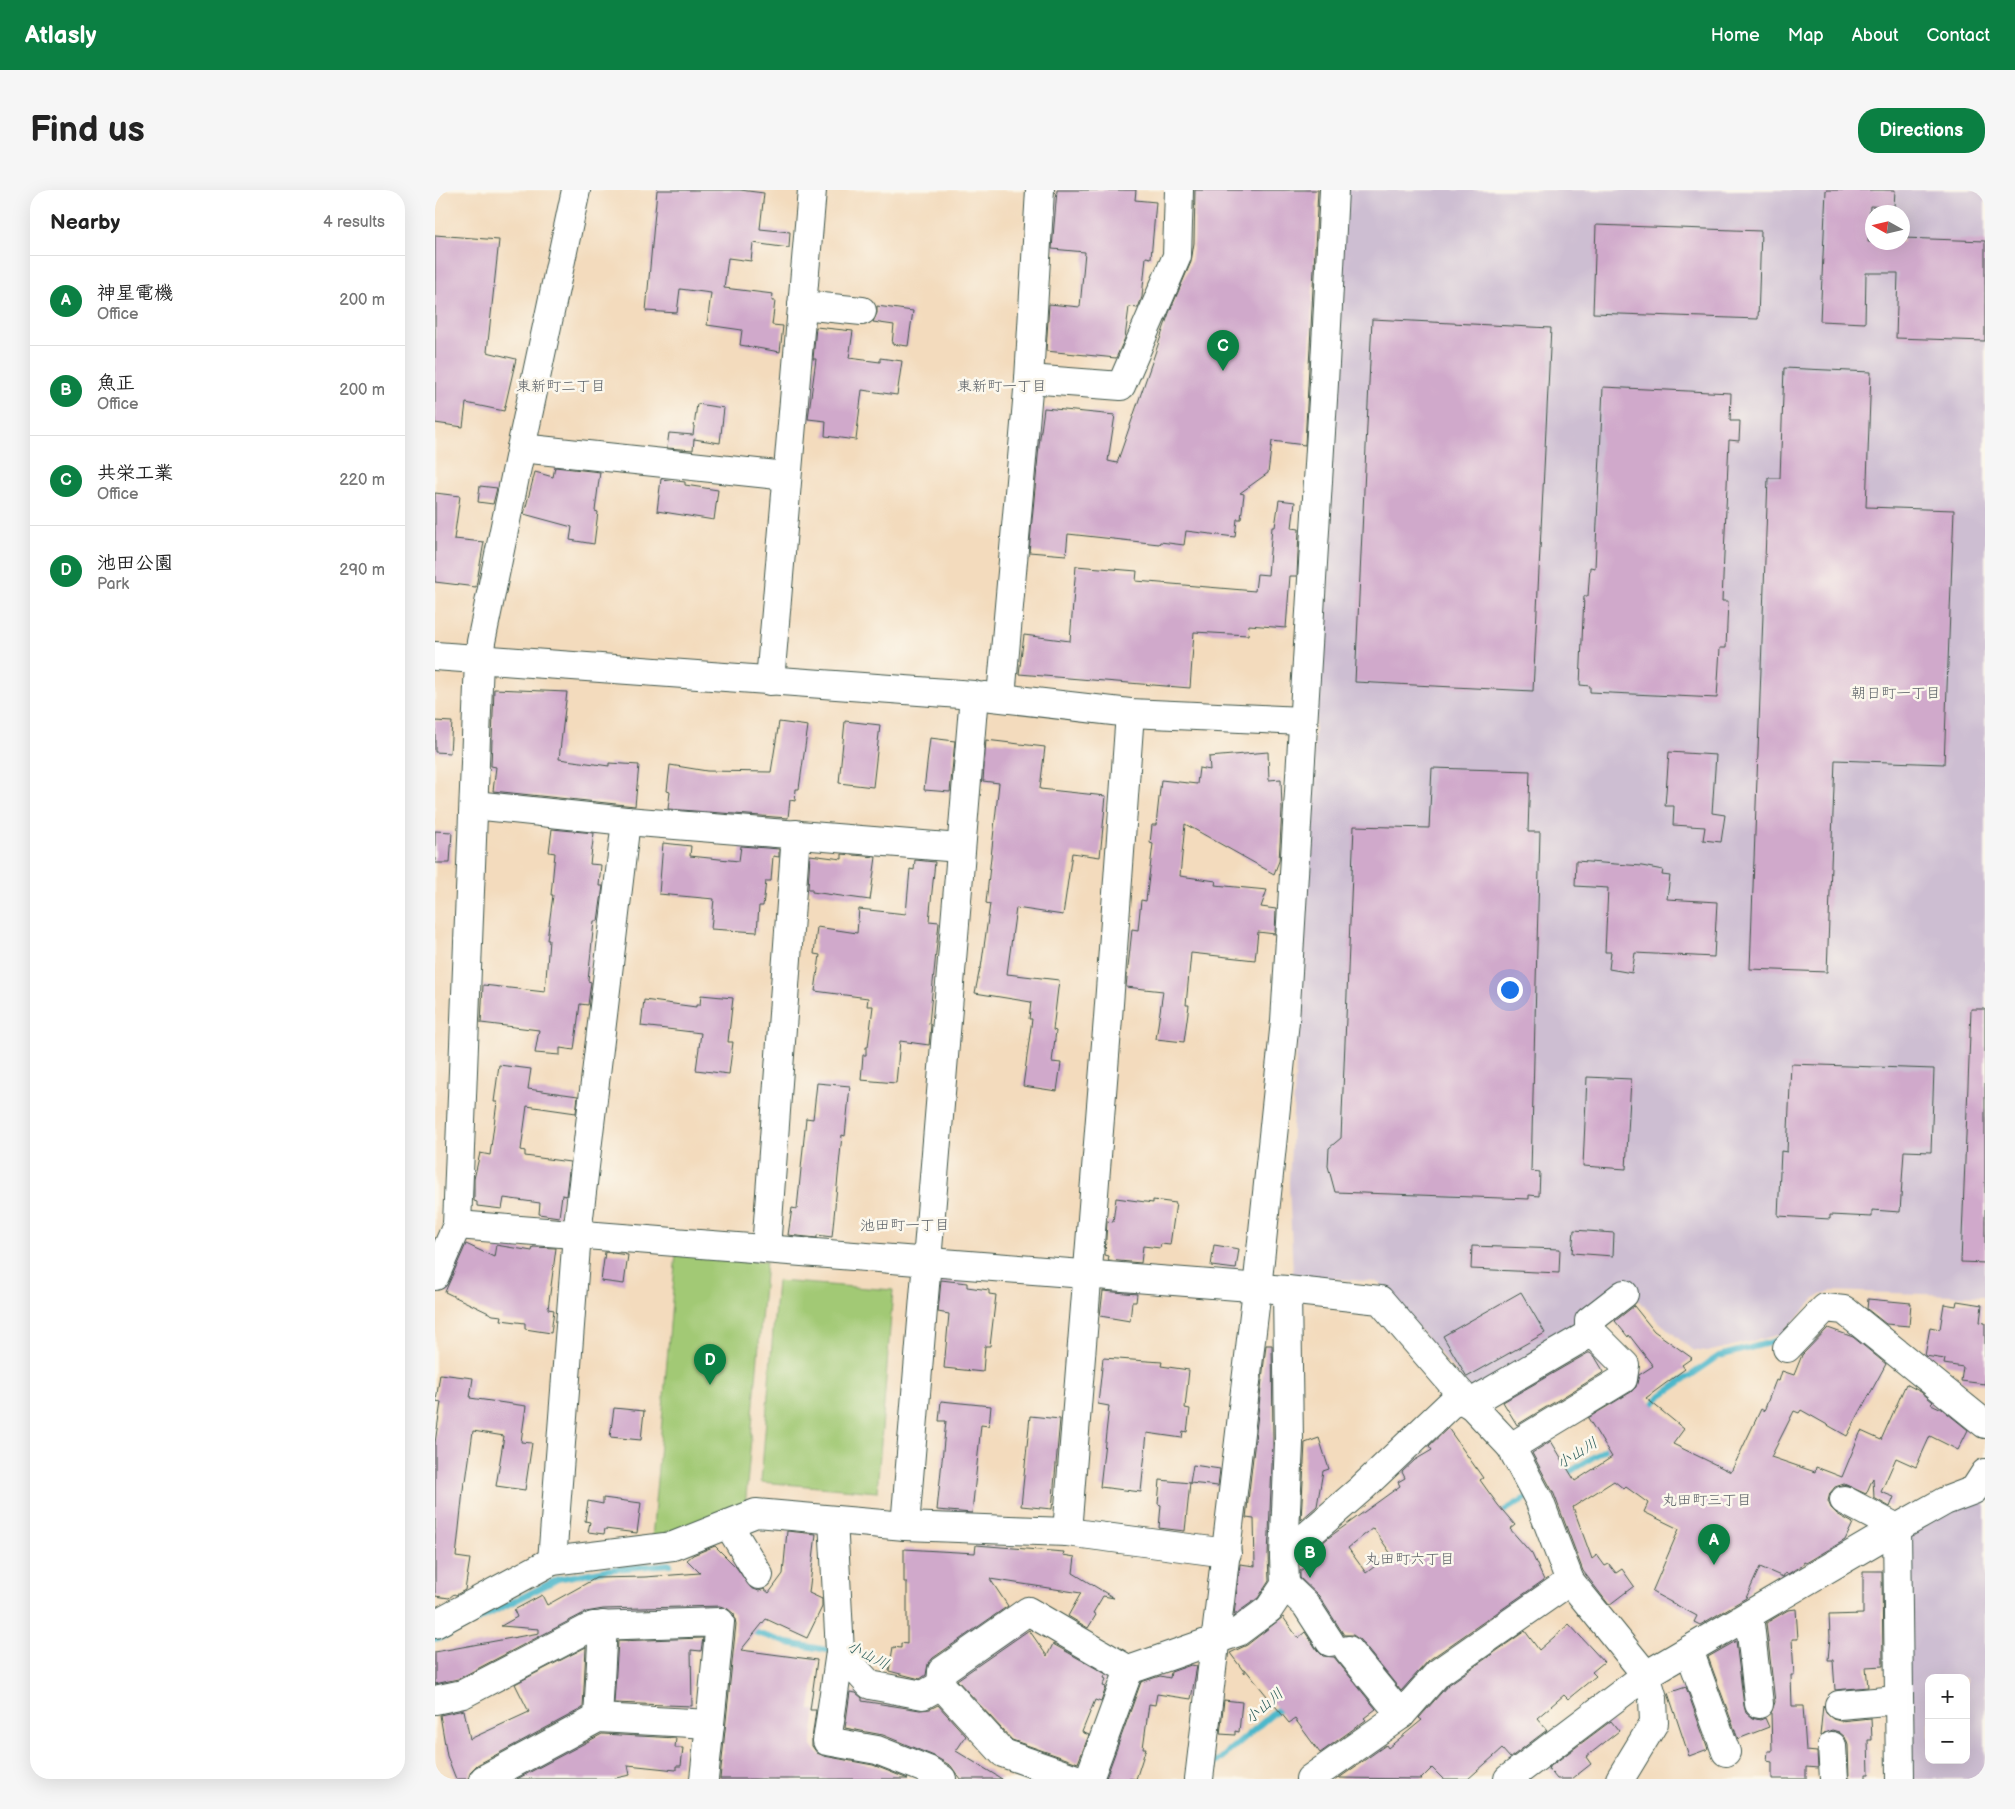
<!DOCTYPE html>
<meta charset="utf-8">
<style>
:root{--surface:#fff;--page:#f6f6f6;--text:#222;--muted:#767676;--line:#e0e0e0;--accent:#0b8043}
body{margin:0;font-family:"Balsamiq Sans","Klee One",sans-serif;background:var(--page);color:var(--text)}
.controls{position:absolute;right:15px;bottom:15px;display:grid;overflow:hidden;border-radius:10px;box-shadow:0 5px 20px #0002}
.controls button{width:45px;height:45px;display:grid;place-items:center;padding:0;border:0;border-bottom:1px solid var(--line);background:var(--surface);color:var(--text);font:25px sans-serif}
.compass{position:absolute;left:1430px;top:15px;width:45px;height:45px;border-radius:50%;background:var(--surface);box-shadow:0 5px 20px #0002;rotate:278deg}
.you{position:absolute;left:1074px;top:799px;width:18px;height:18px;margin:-12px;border:4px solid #fff;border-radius:50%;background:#1a73e8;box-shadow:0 0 0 8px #1a73e833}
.badge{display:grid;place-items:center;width:32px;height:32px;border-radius:50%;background:var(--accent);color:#fff;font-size:16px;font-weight:700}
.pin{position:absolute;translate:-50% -41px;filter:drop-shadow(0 1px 2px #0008)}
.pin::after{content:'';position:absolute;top:26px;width:18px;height:15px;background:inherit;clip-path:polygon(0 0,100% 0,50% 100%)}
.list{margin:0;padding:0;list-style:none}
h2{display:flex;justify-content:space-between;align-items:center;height:65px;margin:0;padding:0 20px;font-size:21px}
h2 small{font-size:16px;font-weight:400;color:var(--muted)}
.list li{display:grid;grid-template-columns:32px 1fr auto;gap:15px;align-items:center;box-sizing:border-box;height:90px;padding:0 20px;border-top:1px solid var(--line)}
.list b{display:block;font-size:19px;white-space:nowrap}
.list p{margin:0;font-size:16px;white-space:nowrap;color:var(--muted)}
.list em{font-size:16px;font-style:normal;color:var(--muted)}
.map{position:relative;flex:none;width:1550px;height:1589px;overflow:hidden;border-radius:20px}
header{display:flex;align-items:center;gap:30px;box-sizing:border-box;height:70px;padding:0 25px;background:var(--accent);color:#fff}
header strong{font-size:24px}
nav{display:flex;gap:28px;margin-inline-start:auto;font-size:18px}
.intro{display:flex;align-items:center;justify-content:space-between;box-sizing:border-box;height:120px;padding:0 30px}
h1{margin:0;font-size:35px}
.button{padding:12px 22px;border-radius:20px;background:var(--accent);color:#fff;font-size:18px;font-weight:700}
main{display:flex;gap:30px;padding:0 30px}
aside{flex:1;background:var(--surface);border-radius:20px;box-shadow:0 5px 20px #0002}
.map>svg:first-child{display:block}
.industrial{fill:#cdbed2;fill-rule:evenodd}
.green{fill:#a2c974;stroke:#608354}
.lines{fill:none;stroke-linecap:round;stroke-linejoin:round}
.stream{stroke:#4db8cb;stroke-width:6}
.building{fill:#d0a9cb;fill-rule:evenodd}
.minor-casing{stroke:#3f5549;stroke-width:30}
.minor{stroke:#fff;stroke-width:28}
.labels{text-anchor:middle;stroke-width:5;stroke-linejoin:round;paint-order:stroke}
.neighbourhood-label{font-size:15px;fill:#5d6369;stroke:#fbf7ec}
.water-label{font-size:15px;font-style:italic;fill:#2a5c5a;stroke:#fbf7ec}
</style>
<header>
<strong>Atlasly</strong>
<nav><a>Home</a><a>Map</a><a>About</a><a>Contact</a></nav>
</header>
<div class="intro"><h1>Find us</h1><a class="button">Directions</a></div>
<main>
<aside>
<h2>Nearby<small>4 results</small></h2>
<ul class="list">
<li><span class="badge">A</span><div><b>神星電機</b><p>Office</p></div><em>200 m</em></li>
<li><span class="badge">B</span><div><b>魚正</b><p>Office</p></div><em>200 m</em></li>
<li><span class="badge">C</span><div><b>共栄工業</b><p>Office</p></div><em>220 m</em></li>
<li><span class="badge">D</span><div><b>池田公園</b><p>Park</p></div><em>290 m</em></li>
</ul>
</aside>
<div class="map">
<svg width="1550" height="1589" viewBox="0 0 1550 1589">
<rect width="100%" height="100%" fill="#fbf7ec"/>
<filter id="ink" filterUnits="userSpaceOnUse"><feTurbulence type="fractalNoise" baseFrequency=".02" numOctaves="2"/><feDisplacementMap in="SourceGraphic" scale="10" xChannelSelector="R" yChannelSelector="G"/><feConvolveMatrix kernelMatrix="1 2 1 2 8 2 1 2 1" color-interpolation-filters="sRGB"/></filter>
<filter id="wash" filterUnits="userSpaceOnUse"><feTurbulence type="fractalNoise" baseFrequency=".0096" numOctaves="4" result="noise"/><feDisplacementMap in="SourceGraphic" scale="20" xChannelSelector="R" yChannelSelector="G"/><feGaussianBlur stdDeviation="1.12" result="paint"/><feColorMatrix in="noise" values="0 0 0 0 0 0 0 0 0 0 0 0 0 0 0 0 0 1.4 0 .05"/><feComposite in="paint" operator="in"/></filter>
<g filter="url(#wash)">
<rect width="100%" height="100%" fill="#f3dbbd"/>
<!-- industrial -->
<g class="industrial">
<path d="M911 0H1550V1106L1395 1101 1380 1108 1347 1144 1272 1162 1257 1160 1223 1131 1190 1096 1149 1138 1038 1202 944 1092 858 1085 854 992ZM1438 22H1468V52H1438Z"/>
<path d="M1550 1303V1589H1472L1470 1344ZM1494 1488H1531V1570H1494Z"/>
</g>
<!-- green -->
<g class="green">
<polygon points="241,1063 331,1072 310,1319 217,1349"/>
<polygon points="342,1091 458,1100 442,1302 326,1292"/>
</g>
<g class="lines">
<!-- stream -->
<g class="stream">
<polyline points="1214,1220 1224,1207 1284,1166 1345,1150 1347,1148"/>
<polyline points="1128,1286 1179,1254"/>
<polyline points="1062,1325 1094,1306"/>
<polyline points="314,1438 316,1441 353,1453 398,1461"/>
<polyline points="0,1449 11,1446 123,1389 170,1380 235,1374"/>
<polyline points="775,1578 849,1514"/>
<polyline points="580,1581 599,1589"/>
</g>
</g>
<g id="blocks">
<!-- building -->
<g class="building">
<polygon points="222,0 305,0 329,3 325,39 355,42 354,58 318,53 316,71 293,68 289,98 338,104 337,111 340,111 337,135 348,136 345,162 305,155 307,140 272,135 276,103 245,99 242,123 211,121"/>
<polygon points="622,0 701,0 700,10 721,12 716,68 711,67 707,107 703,118 694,117 690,148 681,168 611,161 614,114 645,117 650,62 617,59"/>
<polygon points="760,0 883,0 870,255 837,251 833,283 805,303 809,304 806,329 802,329 800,347 751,341 749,355 725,352 724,354 633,344 631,365 594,362 604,256 609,218 680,225 673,271 682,273 734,123 756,72 759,53"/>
<polygon points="1391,0 1460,0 1459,17 1435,16 1433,52 1468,52 1468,48 1550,51 1550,151 1461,148 1463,83 1431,83 1430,133 1385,131"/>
<polygon points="1161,35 1326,41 1323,129 1158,123"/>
<polygon points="0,45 64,50 52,162 81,169 69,221 31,213 28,237 0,233"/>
<polygon points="442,116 478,121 473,156 457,154 459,135 438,132 442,123"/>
<polygon points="937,129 1116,138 1098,501 920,492"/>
<polygon points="381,137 418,141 414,168 445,172 445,168 467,171 462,205 427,200 421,250 390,246 391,231 373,229 381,169 378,169"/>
<polygon points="1349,178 1436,182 1431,317 1519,320 1509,574 1400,570 1392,782 1315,779 1333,288 1345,288"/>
<polygon points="1168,197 1296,203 1295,231 1305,231 1304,251 1294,250 1287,411 1293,411 1291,458 1285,458 1282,508 1155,502 1155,496 1145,495 1149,406 1153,406 1155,377 1160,378"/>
<polygon points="262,214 289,218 285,253 259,249 258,260 232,258 234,243 258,245"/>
<polygon points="120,277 165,282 160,321 163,322 159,354 135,350 137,337 89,324 100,282 118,287"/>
<polygon points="226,289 250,292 250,295 283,300 279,330 222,321"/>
<polygon points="45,296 62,298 58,314 43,312"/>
<polygon points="0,303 25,306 19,349 49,352 41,397 0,392"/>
<polygon points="844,310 860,312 857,338 864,339 862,386 855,386 851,438 814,435 813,445 759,442 755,498 584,484 589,445 635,451 641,376 702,381 701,391 820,401 822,384 833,385 837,337 840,337"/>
<polygon points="59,499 132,502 124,569 174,576 174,573 204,575 200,616 58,601 61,577 56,576"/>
<polygon points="0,531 17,532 15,563 0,562"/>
<polygon points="410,531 445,535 438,597 404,593"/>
<polygon points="344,532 373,536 364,599 361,599 360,611 355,610 353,628 233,619 235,602 232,601 235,575 272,581 336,582"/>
<polygon points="495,548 520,551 515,602 489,600"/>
<polygon points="551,550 610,557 605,599 671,606 665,667 637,663 628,725 581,718 572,784 624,790 618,840 621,841 617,872 626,873 622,901 588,896 597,829 594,829 596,812 540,803 545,778 546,778 555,714 551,713 564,593 548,591"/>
<polygon points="833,562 834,590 846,589 847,619 844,671 839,684 750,634 745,686 781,691 780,695 832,700 826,717 841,719 840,744 823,742 820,770 756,763 751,815 754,815 749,852 721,849 728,801 691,797 697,739 703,740 706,710 711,711 718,654 715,653 717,635 721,635 726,590 762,594 764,578 775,580 774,567"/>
<polygon points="1234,562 1281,565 1277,623 1290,625 1286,652 1268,650 1270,637 1238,635 1239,616 1230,616"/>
<polygon points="997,578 1095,581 1093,642 1105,642 1096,981 1105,982 1104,1006 1094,1005 1094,1009 900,1002 893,976 894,958 906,948 919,636 994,638"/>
<polygon points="117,639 159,643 155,674 166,675 164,696 168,696 163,731 159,731 153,791 156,792 153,815 145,814 139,860 125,858 125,865 100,863 104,840 46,833 48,795 110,802 114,750 112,750 118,705 116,705 120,663 114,662"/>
<polygon points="0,641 17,642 15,673 0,673"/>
<polygon points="228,653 256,656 255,666 304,671 306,656 344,659 344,667 338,666 336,691 331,691 328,716 324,716 322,742 276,739 279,709 224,704"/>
<polygon points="407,664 441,667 435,710 377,702 377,699 373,699 375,665 407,669"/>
<polygon points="480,670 500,672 494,731 504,732 494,834 496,835 494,855 465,851 461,893 426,890 428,865 431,865 431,857 433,857 438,816 432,816 433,808 380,801 385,765 379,764 382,737 422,743 424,719 471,724 475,679 479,680"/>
<polygon points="1141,671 1207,676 1228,680 1227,685 1235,686 1232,709 1282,712 1279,767 1200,763 1197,783 1174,779 1176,762 1170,762 1173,698 1140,696"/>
<polygon points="266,805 298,808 293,852 298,852 294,884 261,880 266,843 206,836 209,810 261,817 261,815 265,815"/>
<polygon points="1536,819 1550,819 1550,1073 1526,1072"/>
<polygon points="1356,874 1499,879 1496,962 1469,961 1465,1022 1437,1020 1437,1027 1395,1025 1395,1029 1343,1026 1346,961 1352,962"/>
<polygon points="64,875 96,879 93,899 143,906 141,923 92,916 86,960 90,961 90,966 135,972 131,1006 127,1005 124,1027 104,1024 105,1013 69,1008 67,1019 42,1016 42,1012 39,1011 39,989 45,963 55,965 62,912 59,912"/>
<polygon points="1152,887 1196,889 1191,979 1148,976"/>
<polygon points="382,893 415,896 410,946 407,945 397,1047 382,1045 382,1048 353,1045 357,1018 362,1019 371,928 378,929"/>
<polygon points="681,1008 718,1013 718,1010 741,1013 735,1055 726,1054 725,1058 708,1056 706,1073 673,1070 674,1066 670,1065 672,1031 678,1032"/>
<polygon points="1139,1040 1179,1043 1178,1066 1137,1063"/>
<polygon points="31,1054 59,1067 61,1055 97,1061 98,1057 121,1058 113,1119 119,1120 116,1143 90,1139 90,1133 66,1130 67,1126 58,1125 10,1102"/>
<polygon points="779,1055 804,1059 801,1079 776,1076"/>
<polygon points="1037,1056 1125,1059 1124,1083 1036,1079"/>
<polygon points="170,1062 193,1065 189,1094 166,1091"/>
<polygon points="506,1090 532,1093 532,1097 554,1100 554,1104 561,1105 555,1156 550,1156 548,1182 509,1178 514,1124 503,1122"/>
<polygon points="668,1101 702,1104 701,1112 697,1112 695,1131 665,1126"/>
<polygon points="1086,1102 1110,1143 1032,1187 1008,1146"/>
<polygon points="1433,1109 1476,1113 1474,1136 1451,1134 1432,1119"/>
<polygon points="1522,1111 1547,1115 1545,1132 1550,1133 1550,1194 1526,1191 1528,1177 1509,1174 1510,1169 1490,1166 1495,1137 1505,1139 1509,1114 1521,1116"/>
<polygon points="1199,1116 1219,1141 1257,1168 1247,1175 1250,1179 1211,1208 1249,1239 1238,1254 1296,1282 1326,1219 1329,1221 1341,1190 1344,1191 1347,1181 1359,1185 1367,1165 1393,1138 1418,1147 1451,1174 1412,1246 1366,1220 1364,1223 1359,1221 1336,1267 1380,1282 1381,1277 1407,1287 1426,1241 1446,1250 1471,1194 1486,1202 1498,1212 1496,1214 1507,1219 1533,1240 1523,1260 1495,1246 1481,1277 1461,1268 1446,1302 1459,1307 1455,1317 1439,1308 1438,1288 1431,1304 1409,1294 1400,1297 1395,1303 1393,1311 1396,1318 1402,1324 1418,1333 1410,1350 1371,1373 1369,1372 1367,1375 1353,1384 1350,1383 1348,1387 1325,1377 1311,1408 1265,1435 1259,1432 1262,1426 1217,1402 1244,1339 1209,1322 1213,1313 1191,1297 1189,1299 1179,1291 1138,1317 1157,1369 1162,1365 1170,1376 1174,1374 1181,1383 1187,1379 1199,1396 1174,1415 1148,1381 1119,1304 1097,1263 1116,1251 1140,1291 1177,1267 1153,1228 1196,1202 1201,1197 1204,1185 1218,1176 1194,1145 1193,1147 1180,1131"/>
<polygon points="831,1155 837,1155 838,1253 833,1365 834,1391 823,1408 799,1425 805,1374 820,1376 819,1329 811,1328"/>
<polygon points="1153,1163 1155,1163 1160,1167 1169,1182 1082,1235 1068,1212"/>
<polygon points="668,1168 727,1172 726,1176 754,1180 750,1218 755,1219 752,1242 748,1241 747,1248 712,1243 706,1302 665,1297 674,1216 663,1214"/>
<polygon points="5,1184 38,1188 35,1208 91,1216 86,1252 97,1253 90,1300 61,1296 69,1246 38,1241 31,1291 29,1291 21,1367 35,1369 30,1400 21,1405 19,1404 14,1408 0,1406 0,1253 6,1212 1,1211"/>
<polygon points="506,1211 556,1216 554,1236 546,1235 537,1323 502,1320 511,1231 504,1231"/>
<polygon points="179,1218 209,1221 206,1250 175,1247"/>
<polygon points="595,1226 625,1229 617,1319 586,1316"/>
<path d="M1013 1238 1048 1288 1045 1290 1063 1315 1080 1335 1075 1339 1097 1364 1109 1390 994 1470 966 1501 925 1450 918 1445H909L884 1406 865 1388V1381L880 1370 875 1364 893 1348 965 1296 963 1292 970 1288 967 1282 980 1270 997 1260 994 1256ZM938 1338 956 1364 931 1383 913 1358Z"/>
<polygon points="884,1248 894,1279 888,1281 882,1316 866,1330 870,1253"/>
<polygon points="758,1275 785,1279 783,1296 755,1293"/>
<polygon points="725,1290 755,1293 750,1341 724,1338 726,1315 723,1314"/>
<polygon points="168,1308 206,1313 202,1343 170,1339 169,1344 153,1342 155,1332 150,1331 153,1311 168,1314"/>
<polygon points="352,1341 381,1344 374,1403 387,1409 387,1417 372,1448 331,1429 306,1460 382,1470 375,1520 381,1520 377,1549 377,1556 382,1563 389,1566 438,1575 473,1589 285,1589 301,1434 299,1424 293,1419 285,1416 168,1419 151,1422 23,1489 0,1494 0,1462 104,1443 104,1439 66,1436 82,1427 79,1420 107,1405 112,1415 161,1388 210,1387 265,1383 252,1370 258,1365 280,1356 301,1377 316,1398 324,1401 329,1399 334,1403 348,1384"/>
<polygon points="541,1355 629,1362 628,1365 640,1367 638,1383 679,1408 668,1406 658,1423 661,1425 653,1438 633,1426 646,1403 555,1389 573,1416 498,1468 493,1474 491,1485 485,1489 454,1481 458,1457 466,1458 466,1453 472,1454 472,1392 469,1392 469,1359 540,1363"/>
<polygon points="1428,1381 1447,1381 1448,1476 1431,1477 1433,1497 1400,1500 1398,1470 1393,1470 1395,1447 1394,1425 1428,1424"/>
<polygon points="1361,1419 1363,1449 1357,1449 1359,1485 1356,1485 1357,1516 1368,1516 1371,1561 1382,1562 1383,1578 1371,1577 1371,1589 1337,1589 1337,1572 1332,1571 1333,1561 1337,1561 1336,1523 1340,1512 1331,1433 1353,1420"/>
<polygon points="848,1427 863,1448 870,1442 882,1460 888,1466 899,1467 941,1519 929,1528 931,1530 885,1563 860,1529 854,1533 810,1479 810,1483 795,1463 812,1455"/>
<polygon points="1134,1434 1169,1472 1157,1482 1161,1486 1133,1509 1129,1505 1102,1528 1112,1540 1075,1568 1067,1559 1033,1589 1008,1589 997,1578 986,1589 904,1588 951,1555 953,1558 987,1530 984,1528 1013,1495 1090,1441 1104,1460"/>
<polygon points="594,1440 612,1466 618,1454 671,1484 669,1488 671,1489 668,1496 671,1497 666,1512 660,1510 647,1542 654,1545 643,1573 577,1550 522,1490"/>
<polygon points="268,1448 266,1461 256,1460 257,1516 179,1513 183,1451"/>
<polygon points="1301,1451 1309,1516 1311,1523 1317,1528 1325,1530 1330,1528 1334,1537 1303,1549 1273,1467"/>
<polygon points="151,1457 148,1518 42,1575 36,1581 33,1589 21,1589 12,1566 5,1525 29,1520 35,1549 94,1522 80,1494"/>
<polygon points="756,1475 762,1476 756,1509 722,1504 720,1515 714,1514 708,1558 711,1558 701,1589 671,1588 706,1492 725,1486 735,1488 736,1482"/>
<polygon points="1251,1497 1273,1559 1254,1566 1233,1503"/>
<polygon points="415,1502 421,1503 427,1508 427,1511 485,1520 495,1519 503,1515 531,1546 521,1561 567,1589 525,1589 516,1576 499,1566 448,1545 410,1538"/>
<polygon points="789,1510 807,1512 804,1542 800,1541 800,1545 785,1544"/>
<polygon points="1388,1515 1391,1523 1398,1529 1405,1531 1436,1528 1437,1550 1433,1550 1434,1584 1431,1584 1431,1589 1414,1589 1413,1555 1410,1547 1404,1542 1397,1540 1389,1543 1385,1546"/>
<polygon points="1176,1531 1184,1541 1151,1567 1156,1574 1137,1589 1122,1589 1113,1578"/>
<polygon points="167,1544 241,1548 240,1558 248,1558 246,1576 241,1576 241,1580 193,1575 195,1585 176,1589 82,1589"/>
</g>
</g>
</g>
<g filter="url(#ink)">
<use href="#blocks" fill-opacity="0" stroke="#3f5549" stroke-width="1"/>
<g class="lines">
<!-- minor casing -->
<g class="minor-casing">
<g id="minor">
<polyline points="367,115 427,121"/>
<polyline points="594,189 686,196 742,66 744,0"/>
<polyline points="86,258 141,0"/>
<polyline points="0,466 539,505 470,1336"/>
<polyline points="335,491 377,0"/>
<polyline points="549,506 695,523 868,531"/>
<polyline points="566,507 594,189 605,0"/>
<polyline points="39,615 191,631 525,658"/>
<polyline points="22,1035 852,1100 945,1110 1026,1204"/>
<polyline points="331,1059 361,644"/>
<polyline points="0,1086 22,1035 44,470 46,452 86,258 352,286"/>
<polyline points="1154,1144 1154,1131 1189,1104"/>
<polyline points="1352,1158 1390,1118 1409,1120 1550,1234"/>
<polyline points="1034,1214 1154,1144 1162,1147 1190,1175 1188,1189 1076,1257"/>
<polyline points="1409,1310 1462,1338"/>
<polyline points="398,1330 405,1462"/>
<polyline points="293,1334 324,1385"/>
<polyline points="1462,1338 1465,1589"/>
<polyline points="632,1342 673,828 695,523"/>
<polyline points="849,1366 854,1253 852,1100"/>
<polyline points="117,1371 142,1044 191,631"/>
<polyline points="850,1395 871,1415 895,1452"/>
<polyline points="1314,1425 1324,1514"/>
<polyline points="0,1434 117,1371 238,1356 321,1323 470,1336 632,1342 792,1363"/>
<polyline points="913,1460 966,1525"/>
<polyline points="1254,1460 1291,1562"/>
<polyline points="506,1495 488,1505 435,1495 405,1462 392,1551 442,1560 493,1580 507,1589"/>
<polyline points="0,1510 28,1504 158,1436 285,1432 275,1534 163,1528 49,1589"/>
<polyline points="1404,1515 1463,1510"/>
<polyline points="163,1528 168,1435"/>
<polyline points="1397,1556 1399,1589"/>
<polyline points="269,1589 275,1534"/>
<polyline points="641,1589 568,1563 506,1495 507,1481 593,1421 694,1480 803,1442 834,1419 850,1395 849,1366 927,1298 1026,1204 1076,1257 1104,1310 1135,1391 1211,1485 1218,1508 1219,1533 1185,1589"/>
<polyline points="654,1589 694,1480"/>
<polyline points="764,1589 822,1099 850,831 889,193 899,0"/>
<polyline points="875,1589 966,1525 1003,1483 1135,1391"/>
<polyline points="1073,1589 1211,1485 1462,1338 1510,1311 1539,1300 1550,1283"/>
</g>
</g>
<!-- minor -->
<use href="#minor" class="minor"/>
</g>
</g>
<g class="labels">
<!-- neighbourhood labels -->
<g class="neighbourhood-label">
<text x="126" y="201">東新町二丁目</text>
<text x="567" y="201">東新町一丁目</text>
<text x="1461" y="508">朝日町一丁目</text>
<text x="470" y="1040">池田町一丁目</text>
<text x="1272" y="1315">丸田町三丁目</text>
<text x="975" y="1374">丸田町六丁目</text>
</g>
<!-- water labels -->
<g class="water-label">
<text transform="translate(1142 1263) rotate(-32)" y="5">小山川</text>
<text transform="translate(433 1465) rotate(27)" y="5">小山川</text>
<text transform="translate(829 1516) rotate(-41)" y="5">小山川</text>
</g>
</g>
</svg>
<div class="controls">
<button>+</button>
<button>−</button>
</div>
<svg class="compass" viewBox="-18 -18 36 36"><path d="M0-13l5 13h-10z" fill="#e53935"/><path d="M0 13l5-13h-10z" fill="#767676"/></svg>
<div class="you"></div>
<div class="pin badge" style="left:1279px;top:1375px">A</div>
<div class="pin badge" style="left:875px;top:1388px">B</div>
<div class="pin badge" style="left:788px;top:181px">C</div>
<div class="pin badge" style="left:275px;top:1195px">D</div>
</div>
</main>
